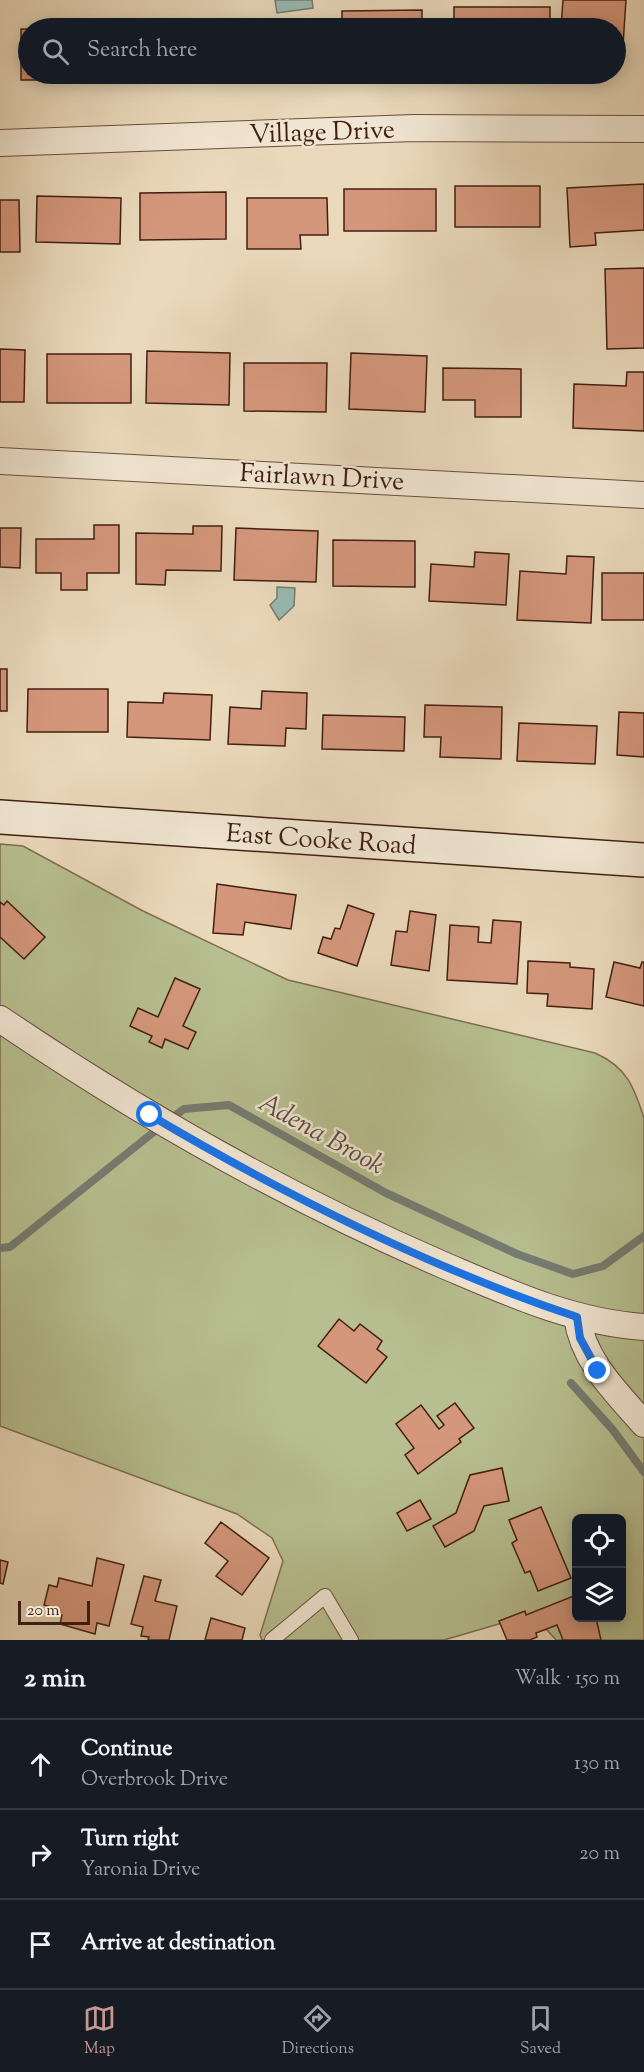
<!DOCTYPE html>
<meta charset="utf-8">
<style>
:root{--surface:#171b24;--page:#242831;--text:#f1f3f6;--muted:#9ea1a6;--line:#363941;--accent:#c59692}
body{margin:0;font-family:"Sorts Mill Goudy",serif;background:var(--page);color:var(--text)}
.controls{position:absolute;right:18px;bottom:18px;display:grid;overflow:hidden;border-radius:9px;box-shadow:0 3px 15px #0003}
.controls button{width:54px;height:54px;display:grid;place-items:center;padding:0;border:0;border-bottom:2px solid var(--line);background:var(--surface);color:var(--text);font:30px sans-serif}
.scale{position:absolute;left:18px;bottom:15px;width:72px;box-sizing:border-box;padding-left:6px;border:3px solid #411f11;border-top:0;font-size:16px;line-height:21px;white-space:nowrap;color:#411f11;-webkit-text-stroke:4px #f1e6d3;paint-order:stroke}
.stop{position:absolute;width:18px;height:18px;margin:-14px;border:4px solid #1a73e8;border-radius:50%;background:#fff}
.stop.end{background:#1a73e8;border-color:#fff;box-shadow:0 2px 6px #0008}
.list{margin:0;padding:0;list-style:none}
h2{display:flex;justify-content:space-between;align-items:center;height:78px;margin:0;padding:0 24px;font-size:26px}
h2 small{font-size:20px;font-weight:400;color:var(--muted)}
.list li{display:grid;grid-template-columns:39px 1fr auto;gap:18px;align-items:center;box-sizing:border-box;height:90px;padding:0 24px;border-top:2px solid var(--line)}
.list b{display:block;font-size:22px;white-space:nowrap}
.list p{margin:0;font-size:20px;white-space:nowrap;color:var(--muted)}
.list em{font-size:20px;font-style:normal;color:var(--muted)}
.icon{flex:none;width:33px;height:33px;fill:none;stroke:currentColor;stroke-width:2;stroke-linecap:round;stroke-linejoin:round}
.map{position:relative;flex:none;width:644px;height:1640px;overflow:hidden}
.search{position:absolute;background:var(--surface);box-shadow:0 3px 15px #0003;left:18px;right:18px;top:18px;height:66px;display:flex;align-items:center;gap:15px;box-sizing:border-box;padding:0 21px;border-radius:33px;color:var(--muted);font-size:22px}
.sheet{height:348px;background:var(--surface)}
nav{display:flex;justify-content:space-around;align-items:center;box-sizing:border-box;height:84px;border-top:2px solid var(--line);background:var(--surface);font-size:16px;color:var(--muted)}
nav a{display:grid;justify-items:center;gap:3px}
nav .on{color:var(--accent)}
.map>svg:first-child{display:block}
.green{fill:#b7bf90;stroke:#7c6f50;stroke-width:1.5;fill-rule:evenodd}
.water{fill:#98bab3;stroke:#757c72;stroke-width:1.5}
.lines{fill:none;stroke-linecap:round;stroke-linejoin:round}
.stream{stroke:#757c72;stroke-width:8}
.building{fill:#d5977c;stroke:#411f11;stroke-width:1.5}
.lane-casing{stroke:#6b4e3c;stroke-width:16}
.street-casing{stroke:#6b4e3c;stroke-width:28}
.secondary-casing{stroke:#411f11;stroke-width:36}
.lane{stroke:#f1e6d3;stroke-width:14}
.street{stroke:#f1e6d3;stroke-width:26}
.secondary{stroke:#f1e6d3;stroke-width:33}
.route{stroke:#1a73e8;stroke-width:8}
.labels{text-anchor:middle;stroke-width:5;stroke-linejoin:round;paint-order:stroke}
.street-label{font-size:26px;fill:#411f11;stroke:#f1e6d3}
.water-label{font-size:27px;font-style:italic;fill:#5b4e42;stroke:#f1e6d3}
</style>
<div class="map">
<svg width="644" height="1640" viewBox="0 0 644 1640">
<rect width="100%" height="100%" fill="#ead9bb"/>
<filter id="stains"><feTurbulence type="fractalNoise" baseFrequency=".00333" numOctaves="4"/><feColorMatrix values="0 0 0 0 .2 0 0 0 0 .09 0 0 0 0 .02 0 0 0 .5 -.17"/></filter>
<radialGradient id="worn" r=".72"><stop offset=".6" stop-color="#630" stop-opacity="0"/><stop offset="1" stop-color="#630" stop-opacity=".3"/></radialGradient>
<!-- green -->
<path class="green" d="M0 844 23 846 143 911 288 980 595 1053C627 1067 634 1087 644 1118V1640H556L547 1630 509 1621 444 1640H262L260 1635 283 1561 272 1538 237 1514 0 1426ZM576 1518H622V1618H576Z"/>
<!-- water -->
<g class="water">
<polygon points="275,0 312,0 313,8 277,13"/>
<polygon points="277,587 295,588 294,606 279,620 270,605 277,598"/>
</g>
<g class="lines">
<!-- stream -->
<g class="stream">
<polyline points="169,1120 184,1109 229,1105 386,1193 517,1254 573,1274 603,1266 644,1236"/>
<polyline points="0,1248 10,1247 160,1127"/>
<polyline points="571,1383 613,1430 644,1472"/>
</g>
</g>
<!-- building -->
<g class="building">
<polygon points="563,0 626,0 622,60 616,60 616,28 561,28"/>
<rect x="454" y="7" width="96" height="21"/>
<polygon points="422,10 422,22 436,22 436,28 342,28 342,11"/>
<polygon points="323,19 323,28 219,28 219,21"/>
<rect x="109" y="21" width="97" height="7"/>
<polygon points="21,29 28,29 28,74 92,74 92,80 21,80"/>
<polygon points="644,184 644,230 595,233 596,245 570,247 567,188"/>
<rect x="455" y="186" width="85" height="41"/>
<rect x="344" y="189" width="92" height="42"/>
<polygon points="226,192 226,239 140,240 140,193"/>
<polygon points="37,196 121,198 120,244 36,242"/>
<polygon points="247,198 327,198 328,235 300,235 301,249 247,249"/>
<polygon points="0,200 19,200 20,252 0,252"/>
<polygon points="644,268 644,348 607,349 605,269"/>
<polygon points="0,349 25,350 24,402 0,402"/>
<polygon points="147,351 230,353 229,405 146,403"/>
<polygon points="351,353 427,356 425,412 349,409"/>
<rect x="47" y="354" width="84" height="49"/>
<polygon points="244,363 327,363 326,412 244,411"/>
<polygon points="443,368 521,369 521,417 475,417 475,400 443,400"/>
<polygon points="627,372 644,372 644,431 573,428 574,384 626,386"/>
<polygon points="94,525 119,525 119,573 87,573 87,590 61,590 61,573 36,573 36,539 94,539"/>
<polygon points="193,526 222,526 221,571 166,570 165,585 136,584 136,533 193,534"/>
<polygon points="0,528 21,528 20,568 0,567"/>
<polygon points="236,528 318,531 316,582 234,580"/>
<polygon points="333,540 415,541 415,587 333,586"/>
<polygon points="475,552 509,554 506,605 429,601 431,564 474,567"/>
<polygon points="567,556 594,557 591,623 517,620 520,571 566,574"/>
<rect x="602" y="573" width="42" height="47"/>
<rect x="0" y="669" width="7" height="42"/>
<polygon points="28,689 108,689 108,732 27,732"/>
<polygon points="262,691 307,693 306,729 286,728 285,746 228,744 230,707 261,709"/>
<polygon points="164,693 212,695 210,740 127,737 128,702 163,703"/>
<polygon points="425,705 502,707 501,759 440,757 441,737 424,737"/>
<polygon points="619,712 644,713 644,757 617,755"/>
<polygon points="323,715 405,717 404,751 322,749"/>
<polygon points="519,723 597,726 595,764 517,761"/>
<polygon points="217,884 296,895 291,929 245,922 243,935 213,933"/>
<polygon points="7,901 45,937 24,959 0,937 0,902 4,905"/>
<polygon points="348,905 374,914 357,966 318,953 323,937 331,939 335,928 340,929"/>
<polygon points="410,911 436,915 429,971 391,965 396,931 407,932"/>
<polygon points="493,920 521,922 517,984 447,980 450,925 479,927 478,942 491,943"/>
<polygon points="528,961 570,963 570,967 594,969 592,1009 547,1006 548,994 527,993"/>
<polygon points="614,962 640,968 642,962 644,962 644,1006 606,997"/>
<polygon points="175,978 200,989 183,1026 196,1032 188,1049 165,1039 162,1048 149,1042 152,1036 130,1026 138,1008 158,1017"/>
<polygon points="339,1319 354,1331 360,1324 382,1341 377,1349 387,1357 366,1383 318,1346"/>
<polygon points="455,1403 474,1428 459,1439 461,1442 418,1474 405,1455 414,1448 396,1424 421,1405 439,1429 444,1425 437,1416"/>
<polygon points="502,1468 509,1501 484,1506 474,1531 445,1547 433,1526 456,1513 470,1475"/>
<polygon points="420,1500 431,1519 407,1531 397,1513"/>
<polygon points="541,1507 571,1578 538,1591 530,1571 525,1573 512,1543 517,1540 509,1520"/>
<polygon points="221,1522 269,1558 242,1595 216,1576 228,1561 205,1543"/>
<polygon points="97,1558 124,1565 109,1626 97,1623 95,1634 60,1624 62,1615 50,1611 51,1607 44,1605 49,1585 57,1587 59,1578 92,1586"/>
<polygon points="0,1560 8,1562 3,1584 0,1583"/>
<polygon points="144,1576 161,1580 155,1601 177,1606 169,1640 148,1640 149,1637 141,1636 143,1627 131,1624"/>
<polygon points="576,1595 576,1618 596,1618 601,1640 563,1640 557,1625 536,1633 537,1637 530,1640 507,1640 499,1621 525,1611 526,1615"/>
<polygon points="211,1618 245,1628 242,1640 205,1640"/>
</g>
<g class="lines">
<!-- lane casing -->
<g class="lane-casing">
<polyline id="lane" points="272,1640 325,1596 351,1640"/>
</g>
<!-- street casing -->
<g class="street-casing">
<g id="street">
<polyline points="0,143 414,128 644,129"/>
<polyline points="0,461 644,495"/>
<path d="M0 1019C140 1114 286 1197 441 1264 507 1292 571 1322 644 1327"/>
<path d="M577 1317C583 1361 616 1392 644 1424"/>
</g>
</g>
<!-- secondary casing -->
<g class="secondary-casing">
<g id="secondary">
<path id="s1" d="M0 817 644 860"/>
</g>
</g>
<!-- lane -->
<use href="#lane" class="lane"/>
<!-- street -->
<use href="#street" class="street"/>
<!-- secondary -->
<use href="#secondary" class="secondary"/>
</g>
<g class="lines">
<!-- route -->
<path class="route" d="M150 1115C285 1195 427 1267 577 1317L580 1338 598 1371"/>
</g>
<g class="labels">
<!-- street labels -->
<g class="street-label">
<text transform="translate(322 131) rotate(-2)" y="9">Village Drive</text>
<text transform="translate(322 476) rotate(3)" y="9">Fairlawn Drive</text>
<text dy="9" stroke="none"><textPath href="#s1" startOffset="322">East Cooke Road</textPath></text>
</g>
<!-- water labels -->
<g class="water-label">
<text transform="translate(322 1133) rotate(29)" y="9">Adena Brook</text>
</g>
</g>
<rect width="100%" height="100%" filter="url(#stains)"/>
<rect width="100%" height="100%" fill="url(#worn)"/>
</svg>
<div class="controls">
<button><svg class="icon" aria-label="locate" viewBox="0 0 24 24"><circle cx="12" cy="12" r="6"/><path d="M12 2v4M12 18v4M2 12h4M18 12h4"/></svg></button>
<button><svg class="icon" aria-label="layers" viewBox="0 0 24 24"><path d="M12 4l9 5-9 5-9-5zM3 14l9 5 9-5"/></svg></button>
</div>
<div class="scale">20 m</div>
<div class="stop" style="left:150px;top:1115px"></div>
<div class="stop end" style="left:598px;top:1371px"></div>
<div class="search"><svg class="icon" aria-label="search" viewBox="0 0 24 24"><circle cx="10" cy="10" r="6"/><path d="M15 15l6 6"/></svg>Search here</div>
</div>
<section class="sheet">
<h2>2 min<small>Walk · 150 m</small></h2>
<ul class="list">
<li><svg class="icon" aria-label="ahead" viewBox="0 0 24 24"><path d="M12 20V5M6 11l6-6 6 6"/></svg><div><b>Continue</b><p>Overbrook Drive</p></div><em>130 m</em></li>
<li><svg class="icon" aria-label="right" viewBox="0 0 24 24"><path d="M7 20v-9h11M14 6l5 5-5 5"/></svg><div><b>Turn right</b><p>Yaronia Drive</p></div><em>20 m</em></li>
<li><svg class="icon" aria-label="arrive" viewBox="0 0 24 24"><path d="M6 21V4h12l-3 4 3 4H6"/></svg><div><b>Arrive at destination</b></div></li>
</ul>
</section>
<nav>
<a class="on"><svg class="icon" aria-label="map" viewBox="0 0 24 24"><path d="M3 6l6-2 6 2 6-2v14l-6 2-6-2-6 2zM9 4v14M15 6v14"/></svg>Map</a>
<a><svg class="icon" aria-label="directions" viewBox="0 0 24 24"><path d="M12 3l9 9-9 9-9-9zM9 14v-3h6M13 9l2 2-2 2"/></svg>Directions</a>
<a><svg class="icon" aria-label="saved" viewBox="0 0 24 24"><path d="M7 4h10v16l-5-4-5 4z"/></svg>Saved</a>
</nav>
